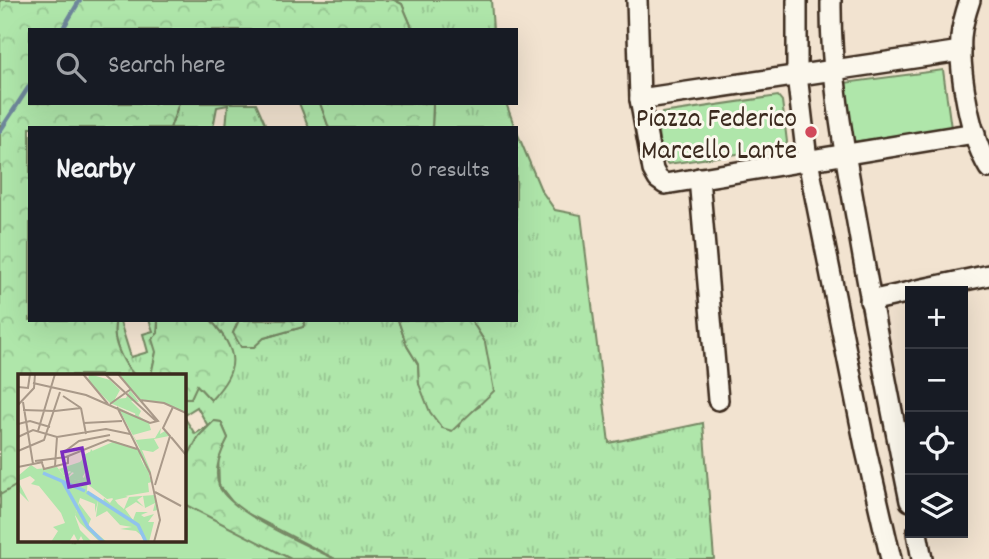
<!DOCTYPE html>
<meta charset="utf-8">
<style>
:root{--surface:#171b24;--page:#242831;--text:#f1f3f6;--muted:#9ea1a6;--line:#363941}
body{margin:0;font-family:Dekko,sans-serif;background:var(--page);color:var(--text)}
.controls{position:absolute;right:21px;bottom:21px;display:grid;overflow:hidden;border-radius:0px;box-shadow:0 7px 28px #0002}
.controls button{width:63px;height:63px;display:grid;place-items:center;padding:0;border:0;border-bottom:2px solid var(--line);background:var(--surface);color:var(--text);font:35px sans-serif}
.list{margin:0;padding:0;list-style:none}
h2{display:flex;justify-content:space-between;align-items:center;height:91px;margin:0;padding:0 28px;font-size:30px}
h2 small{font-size:23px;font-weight:400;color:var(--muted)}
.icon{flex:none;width:38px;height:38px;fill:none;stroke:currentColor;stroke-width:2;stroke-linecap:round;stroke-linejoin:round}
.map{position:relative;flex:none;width:989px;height:559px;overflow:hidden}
.search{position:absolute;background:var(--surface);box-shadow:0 7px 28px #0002;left:28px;top:28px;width:490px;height:77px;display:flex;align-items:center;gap:18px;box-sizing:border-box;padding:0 24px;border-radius:0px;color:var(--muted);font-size:26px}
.panel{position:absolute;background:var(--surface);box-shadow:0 7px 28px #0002;left:28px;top:126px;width:490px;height:196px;border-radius:0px}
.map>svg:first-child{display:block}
.grass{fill:url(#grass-tufts);stroke:#758864;stroke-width:2}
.forest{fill:url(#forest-crowns);stroke:#758864;stroke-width:2}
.park{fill:#afe6aa;stroke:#758864;stroke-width:2}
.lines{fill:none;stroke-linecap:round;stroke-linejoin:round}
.stream{stroke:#6e869a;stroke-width:4.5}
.minor-casing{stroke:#3b2a1e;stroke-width:24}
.minor{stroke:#fbf7ec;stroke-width:19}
.poi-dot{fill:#d1495b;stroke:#fbf7ec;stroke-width:2.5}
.labels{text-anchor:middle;stroke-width:6;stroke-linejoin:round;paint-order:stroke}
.poi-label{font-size:28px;fill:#3b2a1e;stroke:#fbf7ec;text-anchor:end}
.inset-river{fill:none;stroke:#90c3ed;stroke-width:3.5}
.inset-road{fill:none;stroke:#a99989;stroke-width:2}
.view{fill:#7b2cbf;fill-opacity:0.15;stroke:#7b2cbf;stroke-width:3.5}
.inset-edge{fill:none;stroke:#3b2a1e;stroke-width:3.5}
</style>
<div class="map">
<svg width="989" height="559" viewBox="0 0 989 559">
<defs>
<pattern id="grass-tufts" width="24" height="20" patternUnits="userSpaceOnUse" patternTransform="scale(1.75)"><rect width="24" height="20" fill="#afe6aa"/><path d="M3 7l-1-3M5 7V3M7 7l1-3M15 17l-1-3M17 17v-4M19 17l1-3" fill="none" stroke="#97c592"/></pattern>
<pattern id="forest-crowns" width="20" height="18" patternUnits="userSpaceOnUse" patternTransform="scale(1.75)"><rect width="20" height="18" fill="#afe6aa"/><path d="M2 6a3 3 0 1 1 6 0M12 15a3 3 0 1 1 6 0" fill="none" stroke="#97c592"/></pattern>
</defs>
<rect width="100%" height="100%" fill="#f2e3d0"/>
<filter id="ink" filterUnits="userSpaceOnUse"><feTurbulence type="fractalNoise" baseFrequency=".0143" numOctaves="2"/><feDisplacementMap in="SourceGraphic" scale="14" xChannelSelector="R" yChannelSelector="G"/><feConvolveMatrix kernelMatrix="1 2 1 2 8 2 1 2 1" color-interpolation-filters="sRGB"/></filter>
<g filter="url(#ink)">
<!-- grass -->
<g class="grass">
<polygon points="394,0 491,0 493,30 413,30 402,4"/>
<polygon points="179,103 256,103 267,128 226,128 228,105 217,107 213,128 170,128"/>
<polygon points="299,103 320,103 329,128 309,128"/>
<polygon points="433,103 506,103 515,128 432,128"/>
<polygon points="516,130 541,190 555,210 581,215 609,443 703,423 714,559 335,559 237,508 219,485 218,456 228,438 221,422 214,421 199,436 188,457 184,458 184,417 195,434 208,426 197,407 184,415 184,398 191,398 196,384 211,400 219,331 211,320 239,320 233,333 264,338 303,327 306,320 398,320 407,346 418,364 419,384 459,427 464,417 480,406 485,342 471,320 516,320"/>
<path d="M116 320H124L120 322 131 357 148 352 143 334 153 331 149 320H158L156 352 151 375H134C122 362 110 339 116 320Z"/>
</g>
<!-- forest -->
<g class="forest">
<path d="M0 0H394L402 4 413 30H30V103H179L170 128H30V320H116C110 339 122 361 134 375H19V540H184V458L188 456 199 436 214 421 221 422 228 438C221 452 213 470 219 486 231 513 308 546 335 559H0Z"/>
<polygon points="320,103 433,103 432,128 329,128"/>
<path d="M158 320H211C239 353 240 368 211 400L197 385 191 398H184V375H151L156 352 152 339 158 333Z"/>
<polygon points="239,320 306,320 303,327 264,338 254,347 241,347 233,333"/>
<polygon points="398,320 471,320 485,342 494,391 452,431 442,428 430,412 419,384 418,364 407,346"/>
</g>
<!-- park -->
<g class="park">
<polygon points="943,70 951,128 852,142 844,83"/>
<polygon points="778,96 782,101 787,142 785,147 668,164 662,159 656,118 662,113"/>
<polygon points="19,484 19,540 184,540 184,504 291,559 0,559 0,495"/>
</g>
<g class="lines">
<!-- stream -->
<g class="stream">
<polyline points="62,30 80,0"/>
<polyline points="0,131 30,85"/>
</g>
<!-- minor casing -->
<g class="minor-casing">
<g id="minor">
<polyline points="637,0 640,99 653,170 658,179 665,184 975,133"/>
<polyline points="797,0 797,75 806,151 865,446 891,559"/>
<path d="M831 0C830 75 844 148 857 222 873 315 891 408 910 501"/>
<path d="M970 0C966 12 962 24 961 37 959 74 970 137 989 168"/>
<polyline points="640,99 961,51"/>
<polyline points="699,178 718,400"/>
<polyline points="913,291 989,275"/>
<polyline points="870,301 910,292"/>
<polyline points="917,533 922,559"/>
</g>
</g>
<!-- minor -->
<use href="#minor" class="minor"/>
</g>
</g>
<!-- markers -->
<circle class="poi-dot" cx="811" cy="132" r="7"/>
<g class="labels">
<!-- poi labels -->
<g class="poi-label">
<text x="797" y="126">Piazza Federico<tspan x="797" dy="32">Marcello Lante</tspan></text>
</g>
</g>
<!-- overview -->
<g transform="translate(18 374)">
<rect width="168" height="168" fill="#f2e3d0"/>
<path d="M71 0 92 6 102 16 97 25 108 24 112 16 121 28 113 27 123 37 121 41 92 29 70 7ZM73 75 107 117 96 123 104 120 110 123 97 126 100 130 106 135 111 123 136 121 140 136 135 137 137 129 127 134 125 122 119 126 126 133 118 128 107 135 115 146 118 138H130L123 141 126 143 136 140 130 148H136L131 168 118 157 102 155 114 153 102 151 89 137 78 143 80 127 85 128 86 124 92 129 95 125 70 94 62 107 50 104 56 99 51 97 46 102 41 95 62 88 71 78V83ZM61 129 73 145 70 152 89 168H82L62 149 57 141Z" fill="#afe6aa"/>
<path d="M100 33 117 42 118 33 121 42 131 49 133 56 115 61 118 66 137 64 143 54 142 60 147 57 151 62 136 65 141 74 135 78 124 76 133 98 130 103 123 81 122 89 110 92 107 97 89 93 93 89 106 92 109 81 113 89 119 81 114 73 122 75ZM71 90 69 117 86 127H80L77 139V130L62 124 57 142 62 156 74 168H66L63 162 60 168 56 160 51 168H33L40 157 35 153 47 149 43 139 21 112 13 110 17 106 12 102 0 107 11 128 0 117V102L13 91 19 95 39 93 46 102 55 97 50 103 62 107 60 100 66 104Z" fill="#afe6aa"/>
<path d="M100 0H168V39L146 29 121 25ZM97 67 118 75 134 108 130 109 131 118 89 125 68 109 72 85 65 81Z" fill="#afe6aa"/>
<path class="inset-river" d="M25 99 67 117M45 108 70 153 85 168M69 118 120 151 128 168"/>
<path class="inset-road" d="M65 0 90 30M87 0 138 47M100 0 122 26M15 9 68 21 132 49 140 47 122 26M0 13 10 14 12 0M45 22 63 34M122 26 146 29 168 39M5 28 15 90M92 30 113 15M0 31 16 14 17 0M99 33 132 99 142 146 136 168M63 34 68 60M5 36 37 37M37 37 63 34M66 49 104 47M0 50 12 47 32 53M20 57 37 0M0 63 15 56 39 63 88 55 112 60M153 63 168 81M0 77 26 66 42 18M46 78 61 67 92 61M17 87 48 83 90 66 119 75M24 89 26 95 50 89V82M37 92 39 63M0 93 25 88M137 111 152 62 145 54 155 33M137 118 163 132"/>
<path class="view" d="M64 74 71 109 51 113 44 78Z"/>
<rect width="168" height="168" class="inset-edge"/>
</g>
</svg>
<div class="controls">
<button>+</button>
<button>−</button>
<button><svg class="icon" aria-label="locate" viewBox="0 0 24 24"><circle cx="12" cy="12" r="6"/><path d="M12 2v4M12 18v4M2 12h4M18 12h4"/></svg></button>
<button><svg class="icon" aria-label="layers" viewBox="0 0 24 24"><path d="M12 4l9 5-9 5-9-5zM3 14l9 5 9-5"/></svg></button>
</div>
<div class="search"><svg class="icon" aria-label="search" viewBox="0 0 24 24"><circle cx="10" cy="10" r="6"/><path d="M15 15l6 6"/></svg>Search here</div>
<section class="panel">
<h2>Nearby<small>0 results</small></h2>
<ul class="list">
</ul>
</section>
</div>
